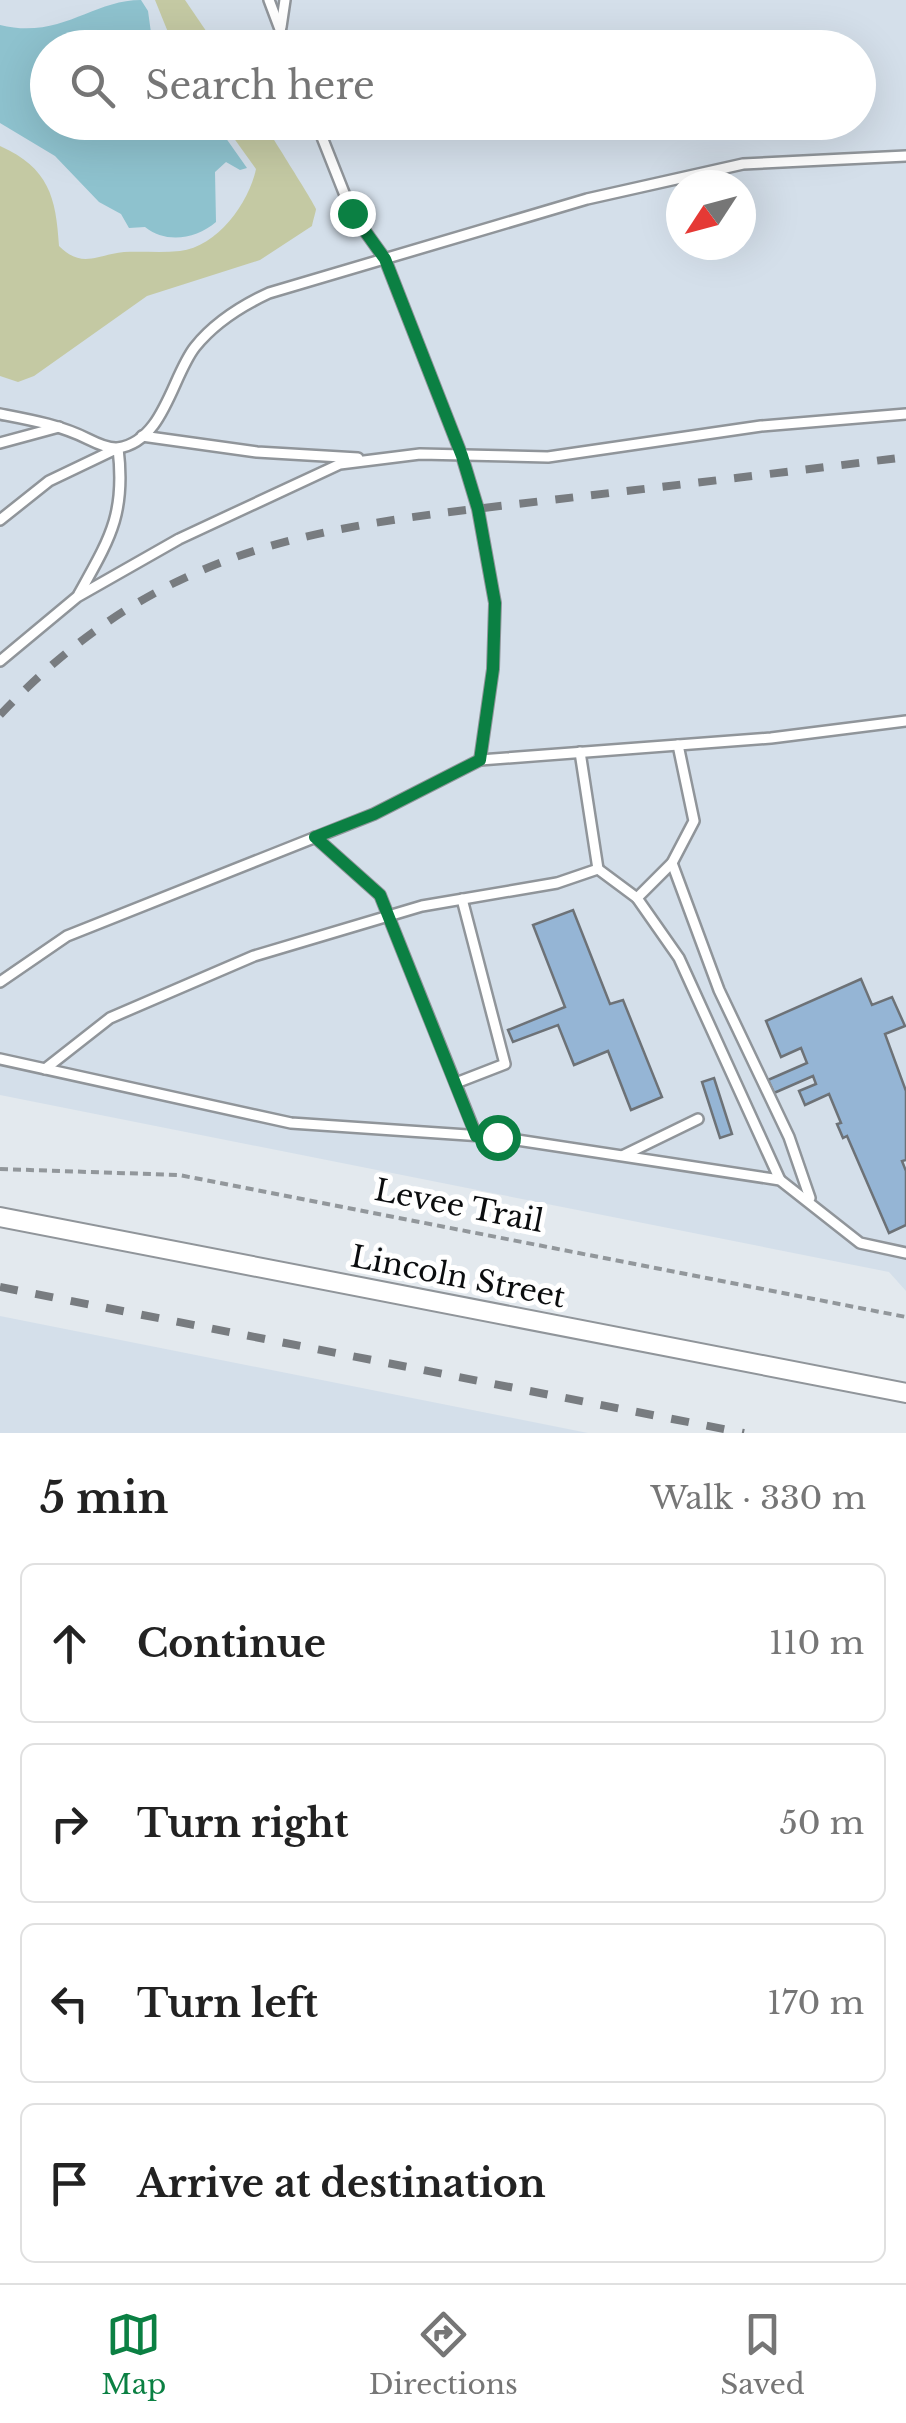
<!DOCTYPE html>
<meta charset="utf-8">
<style>
:root{--surface:#fff;--page:#f2f2f2;--text:#222;--muted:#767676;--line:#e0e0e0;--accent:#0b8043}
body{margin:0;font-family:"Libre Baskerville",serif;background:var(--page);color:var(--text)}
.compass{position:absolute;left:666px;top:170px;width:90px;height:90px;border-radius:50%;background:var(--surface);box-shadow:0 10px 40px #0002;rotate:234deg}
.stop{position:absolute;width:30px;height:30px;margin:-22px;border:8px solid #0b8043;border-radius:50%;background:#fff}
.stop.end{background:#0b8043;border-color:#fff;box-shadow:0 2px 10px #0008}
.list{margin:0;padding:0;list-style:none}
h2{display:flex;justify-content:space-between;align-items:center;height:130px;margin:0;padding:0 40px;font-size:42px}
h2 small{font-size:32px;font-weight:400;color:var(--muted)}
.list li{display:grid;grid-template-columns:65px 1fr auto;gap:30px;align-items:center;box-sizing:border-box;height:160px;margin:0 20px 20px;padding:0 20px;border:2px solid var(--line);border-radius:15px}
.list b{display:block;font-size:38px;white-space:nowrap}
.list em{font-size:32px;font-style:normal;color:var(--muted)}
.icon{flex:none;width:55px;height:55px;fill:none;stroke:currentColor;stroke-width:2;stroke-linecap:round;stroke-linejoin:round}
.map{position:relative;flex:none;width:906px;height:1433px;overflow:hidden}
.search{position:absolute;background:var(--surface);box-shadow:0 10px 40px #0002;left:30px;right:30px;top:30px;height:110px;display:flex;align-items:center;gap:25px;box-sizing:border-box;padding:0 35px;border-radius:55px;color:var(--muted);font-size:38px}
.sheet{height:850px;background:var(--surface)}
nav{display:flex;justify-content:space-around;align-items:center;box-sizing:border-box;height:140px;border-top:2px solid var(--line);background:var(--surface);font-size:28px;color:var(--muted)}
nav a{display:grid;justify-items:center;gap:5px}
nav .on{color:var(--accent)}
.map>svg:first-child{display:block}
.built{fill:#d4dfea;fill-rule:evenodd}
.green{fill:#c4c9a3}
.water{fill:#8ec2ce}
.building{fill:#95b5d5;stroke:#6d7277;stroke-width:2.5}
.lines{fill:none;stroke-linecap:round;stroke-linejoin:round}
.service-casing{stroke:#90959a;stroke-width:14}
.minor-casing{stroke:#90959a;stroke-width:22}
.path{stroke:#92979b;stroke-width:4;stroke-dasharray:8 5;stroke-linecap:butt}
.service{stroke:#fff;stroke-width:9}
.minor{stroke:#fff;stroke-width:18}
.rail{stroke:#787c80;stroke-width:8;stroke-dasharray:18 18;stroke-linecap:butt}
.route{stroke:#0b8043;stroke-width:12}
.labels{text-anchor:middle;stroke-width:10;stroke-linejoin:round;paint-order:stroke}
.street-label{font-size:30px;fill:#0b0d0f;stroke:#fff}
</style>
<div class="map">
<svg width="906" height="1433" viewBox="0 0 906 1433">
<rect width="100%" height="100%" fill="#e3e9ee"/>
<!-- built -->
<g class="built">
<path d="M0 0H906V1291L889 1272 0 1095ZM48 48H858V122H48ZM681 185H741V245H681Z"/>
<polygon points="0,1316 588,1433 0,1433"/>
</g>
<!-- green -->
<g class="green">
<polygon points="155,0 185,0 217,47 174,47"/>
<path d="M223 123H264C271 136 315 204 316 209 316 211 312 224 312 226L260 260 147 296 34 376 18 382 0 376V146C49 168 56 197 59 246 82 269 96 255 124 252 142 251 161 253 180 251 217 247 249 203 256 169Z"/>
</g>
<!-- water -->
<path class="water" d="M141 0 148 11 153 47 48 48V122L200 123 223 134 247 168 240 170 226 162 215 172 216 222C196 239 166 244 145 227L129 228 121 214 99 202 55 156 0 123V25C60 40 92 0 141 0Z"/>
<!-- building -->
<g class="building">
<polygon points="573,910 610,1004 623,1000 662,1097 631,1110 608,1051 574,1065 558,1025 513,1042 508,1030 565,1007 533,925"/>
<polygon points="861,979 872,1005 892,997 905,1026 885,1034 906,1091 906,1160 902,1161 906,1171 906,1225 889,1233 847,1136 843,1138 837,1124 841,1123 829,1094 805,1105 799,1091 816,1084 813,1076 774,1093 768,1080 807,1063 801,1048 781,1057 766,1021"/>
<polygon points="714,1078 732,1134 720,1138 702,1082"/>
</g>
<g class="lines">
<!-- service casing -->
<g class="service-casing">
<g id="service">
<polyline points="269,0 287,48"/>
<polyline points="281,27 285,0"/>
<polyline points="316,122 352,213 385,259 462,456 478,509 495,603 493,669 480,760"/>
<path d="M0 414C31 420 60 425 88 439 96 443 109 449 118 448 164 441 172 376 195 347 215 322 241 306 269 293L587 199 743 164 906 156"/>
<polyline points="142,436 257,452 358,458"/>
<polyline points="0,443 59,427"/>
<path d="M0 520 49 481 118 448C126 514 110 538 79 594"/>
<polyline points="0,661 77,597 179,539 340,464 420,454 548,457 761,426 906,414"/>
<polyline points="580,752 598,869"/>
<polyline points="315,837 380,895 476,1135"/>
<polyline points="672,863 719,990 789,1137 810,1198"/>
<polyline points="637,898 672,863 694,821 678,745"/>
<polyline points="0,982 67,936 374,814 480,760 771,738 906,721"/>
<polyline points="0,1059 291,1123 497,1137 780,1180 860,1243 906,1253"/>
<polyline points="45,1069 110,1018 254,956 422,906 557,883 598,869 637,898 679,958 780,1180"/>
<polyline points="456,1083 505,1064 462,899"/>
<polyline points="624,1155 698,1119"/>
</g>
</g>
<!-- minor casing -->
<g class="minor-casing">
<polyline id="minor" points="0,1217 906,1393"/>
</g>
<!-- path -->
<polyline class="path" points="0,1169 179,1175 906,1317"/>
<!-- service -->
<use href="#service" class="service"/>
<!-- minor -->
<use href="#minor" class="minor"/>
<!-- rail -->
<g class="rail">
<path d="M0 715C168 538 323 527 551 500 669 486 788 472 906 457"/>
<polyline points="0,1287 744,1433"/>
</g>
</g>
<g class="lines">
<!-- route -->
<polyline class="route" points="352,213 385,259 462,456 478,509 495,603 493,669 480,760 374,814 315,837 380,895 476,1136 497,1137"/>
</g>
<g class="labels">
<!-- street labels -->
<g class="street-label">
<text transform="translate(459 1206) rotate(11)" y="10">Levee Trail</text>
<text transform="translate(458 1277) rotate(11)" y="10">Lincoln Street</text>
</g>
</g>
</svg>
<svg class="compass" viewBox="-18 -18 36 36"><path d="M0-13l5 13h-10z" fill="#e53935"/><path d="M0 13l5-13h-10z" fill="#767676"/></svg>
<div class="stop" style="left:497px;top:1137px"></div>
<div class="stop end" style="left:352px;top:213px"></div>
<div class="search"><svg class="icon" aria-label="search" viewBox="0 0 24 24"><circle cx="10" cy="10" r="6"/><path d="M15 15l6 6"/></svg>Search here</div>
</div>
<section class="sheet">
<h2>5 min<small>Walk · 330 m</small></h2>
<ul class="list">
<li><svg class="icon" aria-label="ahead" viewBox="0 0 24 24"><path d="M12 20V5M6 11l6-6 6 6"/></svg><div><b>Continue</b></div><em>110 m</em></li>
<li><svg class="icon" aria-label="right" viewBox="0 0 24 24"><path d="M7 20v-9h11M14 6l5 5-5 5"/></svg><div><b>Turn right</b></div><em>50 m</em></li>
<li><svg class="icon" aria-label="left" viewBox="0 0 24 24"><path d="M17 20v-9H6M10 6l-5 5 5 5"/></svg><div><b>Turn left</b></div><em>170 m</em></li>
<li><svg class="icon" aria-label="arrive" viewBox="0 0 24 24"><path d="M6 21V4h12l-3 4 3 4H6"/></svg><div><b>Arrive at destination</b></div></li>
</ul>
</section>
<nav>
<a class="on"><svg class="icon" aria-label="map" viewBox="0 0 24 24"><path d="M3 6l6-2 6 2 6-2v14l-6 2-6-2-6 2zM9 4v14M15 6v14"/></svg>Map</a>
<a><svg class="icon" aria-label="directions" viewBox="0 0 24 24"><path d="M12 3l9 9-9 9-9-9zM9 14v-3h6M13 9l2 2-2 2"/></svg>Directions</a>
<a><svg class="icon" aria-label="saved" viewBox="0 0 24 24"><path d="M7 4h10v16l-5-4-5 4z"/></svg>Saved</a>
</nav>
